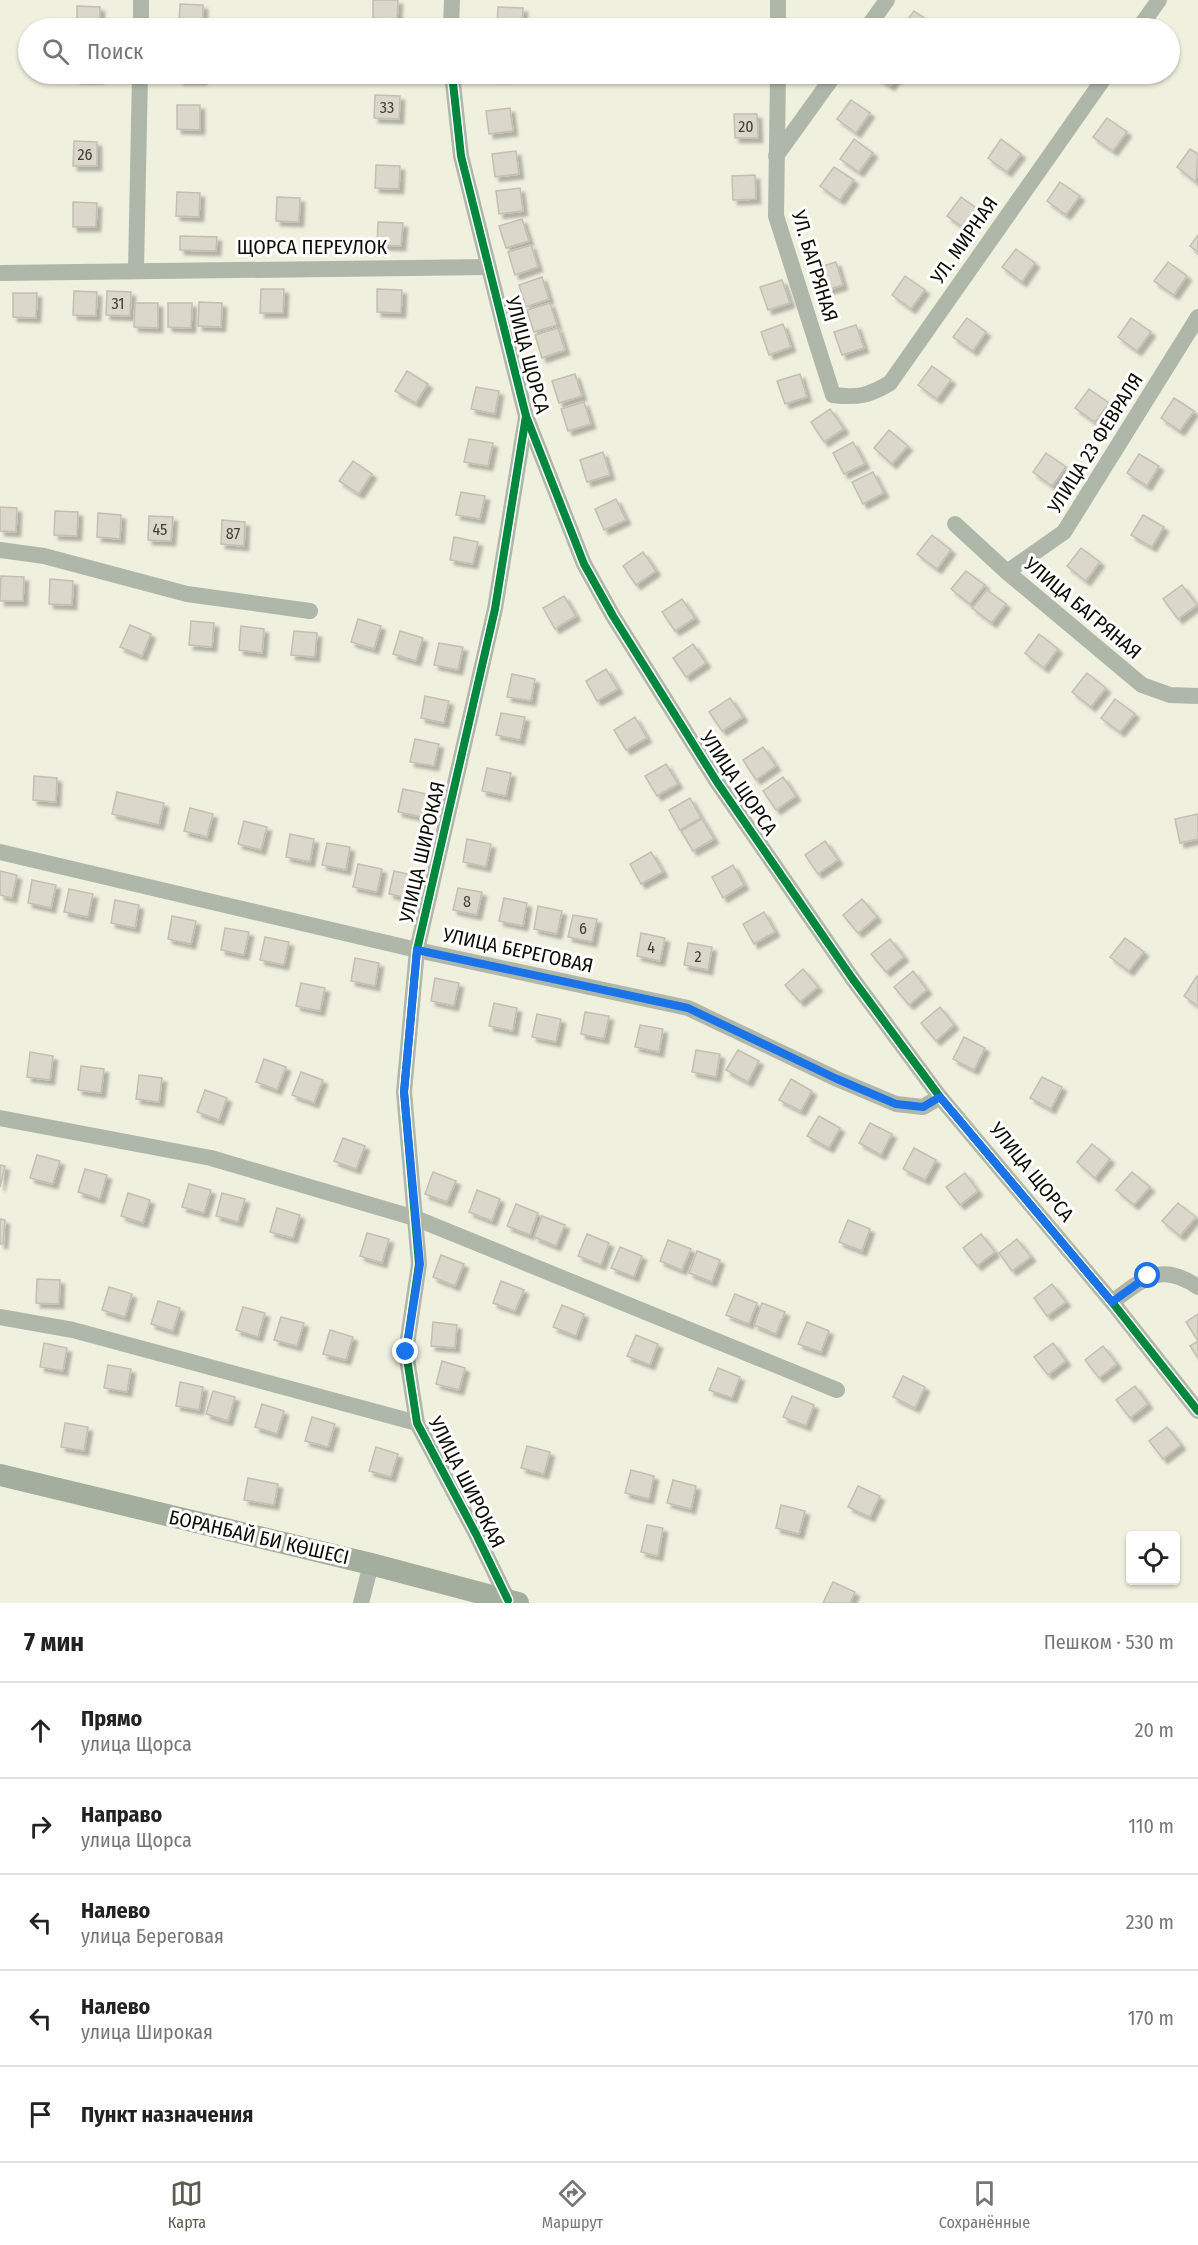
<!DOCTYPE html>
<html lang="ru">
<meta charset="utf-8">
<style>
:root{--surface:#fff;--page:#f6f6f6;--text:#222;--muted:#767676;--line:#e0e0e0;--accent:#5c5c51}
body{margin:0;font-family:"Fira Sans Condensed",sans-serif;background:var(--page);color:var(--text)}
.controls{position:absolute;right:18px;bottom:18px;display:grid;overflow:hidden;border-radius:6px;box-shadow:0 2px 4px #0004}
.controls button{width:54px;height:54px;display:grid;place-items:center;padding:0;border:0;border-bottom:2px solid var(--line);background:var(--surface);color:var(--text);font:30px sans-serif}
.stop{position:absolute;width:18px;height:18px;margin:-14px;border:4px solid #1a73e8;border-radius:50%;background:#fff}
.stop.end{background:#1a73e8;border-color:#fff;box-shadow:0 2px 6px #0008}
.list{margin:0;padding:0;list-style:none}
h2{display:flex;justify-content:space-between;align-items:center;height:78px;margin:0;padding:0 24px;font-size:26px}
h2 small{font-size:20px;font-weight:400;color:var(--muted)}
.list li{display:grid;grid-template-columns:39px 1fr auto;gap:18px;align-items:center;box-sizing:border-box;height:96px;padding:0 24px;border-top:2px solid var(--line)}
.list b{display:block;font-size:22px;white-space:nowrap}
.list p{margin:0;font-size:20px;white-space:nowrap;color:var(--muted)}
.list em{font-size:20px;font-style:normal;color:var(--muted)}
.icon{flex:none;width:33px;height:33px;fill:none;stroke:currentColor;stroke-width:2;stroke-linecap:round;stroke-linejoin:round}
.map{position:relative;flex:none;width:1198px;height:1603px;overflow:hidden}
.search{position:absolute;background:var(--surface);box-shadow:0 2px 4px #0004;left:18px;right:18px;top:18px;height:66px;display:flex;align-items:center;gap:15px;box-sizing:border-box;padding:0 21px;border-radius:33px;color:var(--muted);font-size:22px}
.sheet{height:558px;background:var(--surface)}
nav{display:flex;justify-content:space-around;align-items:center;box-sizing:border-box;height:84px;border-top:2px solid var(--line);background:var(--surface);font-size:16px;color:var(--muted)}
nav a{display:grid;justify-items:center;gap:3px}
nav .on{color:var(--accent)}
.map>svg:first-child{display:block}
.building{fill:#dbd7cb;stroke:#c3bfb3;stroke-width:1.5;filter:url(#shadow)}
.lines{fill:none;stroke-linecap:round;stroke-linejoin:round}
.minor{stroke:#afb7aa;stroke-width:16}
.major{stroke:#a4ae9e;stroke-width:22}
.cycleway-casing{stroke:#fff;stroke-width:11}
.cycleway{stroke:#00873e;stroke-width:8}
.route{stroke:#1a73e8;stroke-width:8}
.labels{text-anchor:middle;stroke-width:6;stroke-linejoin:round;paint-order:stroke}
.number-label{font-size:16px;fill:#424037}
.street-label{font-size:20px;fill:#0d0d04;stroke:#fff}
</style>
<div class="map">
<svg width="1198" height="1603" viewBox="0 0 1198 1603">
<defs>
<filter id="shadow"><feDropShadow dx="4.5" dy="4.5" stdDeviation="1.5" flood-color="#0004"/></filter>
</defs>
<rect width="100%" height="100%" fill="#f0f0df"/>
<!-- building -->
<g class="building">
<polygon points="373,0 398,0 397,20 373,18"/>
<polygon points="180,4 203,5 203,28 179,28"/>
<polygon points="77,6 100,7 100,28 77,28"/>
<polygon points="498,7 523,8 522,28 497,28"/>
<polygon points="914,11 933,24 930,28 901,28"/>
<rect x="76" y="74" width="23" height="5"/>
<rect x="179" y="74" width="23" height="6"/>
<polygon points="481,74 505,74 505,78 481,77"/>
<polygon points="872,74 899,74 890,86"/>
<polygon points="375,95 400,96 399,119 374,118"/>
<polygon points="851,100 870,113 856,133 837,119"/>
<polygon points="177,105 200,105 200,130 177,129"/>
<polygon points="510,108 513,131 489,134 486,111"/>
<polygon points="734,114 757,114 758,138 735,138"/>
<polygon points="1107,118 1127,132 1113,151 1093,137"/>
<polygon points="854,139 873,153 859,172 840,159"/>
<polygon points="1001,139 1021,154 1007,172 988,158"/>
<polygon points="74,141 97,142 97,166 73,166"/>
<polygon points="1190,149 1198,154 1196,182 1177,167"/>
<polygon points="516,151 519,174 495,177 492,154"/>
<polygon points="376,165 400,166 399,189 375,188"/>
<polygon points="834,167 854,180 840,200 820,186"/>
<polygon points="755,175 756,199 733,200 732,176"/>
<polygon points="1060,182 1080,196 1066,215 1047,201"/>
<polygon points="520,188 523,211 499,214 496,191"/>
<polygon points="177,192 200,193 199,217 176,216"/>
<polygon points="277,197 300,198 299,222 276,221"/>
<polygon points="961,197 980,211 967,230 947,216"/>
<polygon points="73,202 97,203 96,227 73,227"/>
<polygon points="522,219 529,241 506,248 499,226"/>
<polygon points="378,222 403,223 401,246 377,245"/>
<polygon points="1198,235 1198,252 1190,246"/>
<polygon points="180,236 217,237 216,251 180,250"/>
<polygon points="531,245 538,267 515,275 508,252"/>
<polygon points="1016,249 1035,263 1022,282 1002,267"/>
<polygon points="836,262 843,285 821,292 813,269"/>
<polygon points="1168,262 1187,276 1174,295 1154,281"/>
<polygon points="905,276 925,290 911,309 892,295"/>
<polygon points="542,277 549,299 526,307 519,285"/>
<polygon points="782,280 790,303 768,310 760,287"/>
<polygon points="261,289 284,289 283,313 260,313"/>
<polygon points="377,289 402,290 401,313 377,312"/>
<polygon points="74,291 97,292 96,316 73,315"/>
<polygon points="107,291 131,292 130,316 106,315"/>
<polygon points="13,293 37,293 36,318 13,317"/>
<polygon points="199,302 222,303 221,327 198,326"/>
<polygon points="135,303 158,303 158,328 134,327"/>
<polygon points="168,303 192,303 191,328 168,327"/>
<polygon points="550,303 557,325 534,332 527,310"/>
<polygon points="967,318 986,332 973,351 953,337"/>
<polygon points="1131,318 1151,332 1137,351 1118,337"/>
<polygon points="783,324 791,347 769,355 761,332"/>
<polygon points="856,325 864,348 842,355 834,332"/>
<polygon points="558,328 565,350 542,358 535,335"/>
<polygon points="932,366 951,380 937,399 918,385"/>
<polygon points="407,371 428,384 416,403 395,391"/>
<polygon points="575,374 582,396 559,403 552,381"/>
<polygon points="800,374 807,397 785,404 777,381"/>
<polygon points="476,387 499,391 495,414 471,409"/>
<polygon points="1089,389 1109,403 1095,422 1075,408"/>
<polygon points="1174,398 1194,411 1180,431 1161,418"/>
<polygon points="584,402 591,424 568,431 561,409"/>
<polygon points="830,409 844,429 824,442 811,422"/>
<polygon points="889,430 908,446 892,464 874,448"/>
<polygon points="469,439 493,443 488,466 464,462"/>
<polygon points="853,442 865,464 844,474 833,453"/>
<polygon points="603,452 610,475 587,482 580,460"/>
<polygon points="1046,453 1066,467 1052,486 1033,472"/>
<polygon points="1139,454 1159,466 1147,486 1127,473"/>
<polygon points="353,461 372,474 359,494 339,481"/>
<polygon points="873,472 884,493 863,504 852,482"/>
<polygon points="461,492 485,496 480,519 456,515"/>
<polygon points="616,499 626,520 604,530 595,509"/>
<polygon points="0,507 17,508 16,532 0,531"/>
<polygon points="55,511 78,512 77,536 54,535"/>
<polygon points="98,513 121,515 120,539 97,537"/>
<polygon points="1143,515 1164,527 1152,547 1131,535"/>
<polygon points="149,516 173,517 171,541 148,540"/>
<polygon points="222,520 245,522 244,546 221,544"/>
<polygon points="932,535 951,550 937,569 917,554"/>
<polygon points="454,537 478,542 473,564 450,560"/>
<polygon points="1081,548 1100,562 1086,581 1067,566"/>
<polygon points="643,552 656,571 636,585 623,566"/>
<polygon points="966,571 985,585 970,604 951,589"/>
<polygon points="1,576 24,577 23,601 0,601"/>
<polygon points="50,579 73,581 72,605 49,604"/>
<polygon points="1182,585 1197,605 1178,619 1163,599"/>
<polygon points="987,590 1006,604 992,623 972,608"/>
<polygon points="564,596 576,616 555,629 543,608"/>
<polygon points="682,599 695,618 675,631 662,612"/>
<polygon points="358,619 381,626 374,649 351,642"/>
<polygon points="191,621 214,623 212,647 189,645"/>
<polygon points="130,625 151,634 142,656 120,647"/>
<polygon points="241,626 264,629 262,653 239,650"/>
<polygon points="294,631 317,633 315,657 291,655"/>
<polygon points="400,631 423,638 416,661 393,654"/>
<polygon points="1039,634 1058,649 1044,668 1025,653"/>
<polygon points="439,643 463,647 458,670 434,665"/>
<polygon points="693,644 706,663 686,677 673,658"/>
<polygon points="606,669 618,689 597,701 586,681"/>
<polygon points="1087,673 1106,688 1091,707 1072,692"/>
<polygon points="512,674 535,679 531,701 507,697"/>
<polygon points="425,696 449,701 444,723 421,718"/>
<polygon points="730,698 743,717 722,731 709,712"/>
<polygon points="1115,699 1135,714 1120,732 1101,718"/>
<polygon points="501,713 525,717 520,740 496,735"/>
<polygon points="635,717 647,738 626,750 614,730"/>
<polygon points="415,739 439,744 434,766 410,762"/>
<polygon points="763,747 776,766 756,780 743,760"/>
<polygon points="666,764 678,784 657,796 645,776"/>
<polygon points="487,768 511,773 506,796 482,791"/>
<polygon points="34,776 57,778 56,802 33,800"/>
<polygon points="783,777 796,796 776,810 763,791"/>
<polygon points="403,789 427,794 422,817 398,812"/>
<polygon points="117,792 164,803 159,825 112,814"/>
<polygon points="690,798 701,818 680,830 669,810"/>
<polygon points="190,808 213,814 207,837 184,831"/>
<polygon points="1198,814 1198,839 1180,843 1175,819"/>
<polygon points="702,819 714,839 693,851 681,831"/>
<polygon points="244,821 267,827 261,850 238,844"/>
<polygon points="290,834 314,839 310,862 286,857"/>
<polygon points="467,839 491,844 486,867 463,862"/>
<polygon points="825,841 838,860 818,874 805,855"/>
<polygon points="327,843 350,847 346,870 322,865"/>
<polygon points="651,852 663,872 641,884 630,864"/>
<polygon points="358,864 382,869 377,892 353,887"/>
<polygon points="733,865 744,885 723,898 712,877"/>
<polygon points="0,871 17,875 12,898 0,895"/>
<polygon points="394,871 417,876 413,899 389,894"/>
<polygon points="32,880 56,885 51,908 28,903"/>
<polygon points="458,888 482,892 477,915 453,910"/>
<polygon points="69,889 93,894 88,917 64,912"/>
<polygon points="504,898 527,903 523,926 499,921"/>
<polygon points="862,899 877,917 858,933 843,915"/>
<polygon points="115,900 139,905 135,928 111,923"/>
<polygon points="538,906 562,911 557,934 534,929"/>
<polygon points="764,912 775,932 754,944 743,924"/>
<polygon points="573,915 597,919 592,942 568,937"/>
<polygon points="172,916 196,921 191,944 168,939"/>
<polygon points="225,928 249,932 244,955 221,950"/>
<polygon points="641,933 665,938 660,961 637,956"/>
<polygon points="265,937 289,942 284,965 260,960"/>
<polygon points="1125,938 1144,952 1129,971 1110,957"/>
<polygon points="890,939 904,957 886,972 871,954"/>
<polygon points="688,943 712,947 708,970 684,965"/>
<polygon points="355,958 379,963 375,986 351,981"/>
<polygon points="803,969 818,987 800,1002 785,985"/>
<polygon points="913,971 927,990 909,1005 894,987"/>
<polygon points="1197,976 1198,977 1198,1006 1184,996"/>
<polygon points="435,978 459,983 454,1006 431,1001"/>
<polygon points="301,983 325,988 320,1011 296,1006"/>
<polygon points="494,1003 517,1008 513,1031 489,1026"/>
<polygon points="940,1007 954,1025 936,1041 921,1023"/>
<polygon points="585,1012 609,1016 604,1039 581,1034"/>
<polygon points="537,1014 561,1019 556,1042 532,1037"/>
<polygon points="640,1025 663,1029 659,1052 635,1047"/>
<polygon points="964,1037 985,1048 974,1070 953,1059"/>
<polygon points="696,1050 720,1054 716,1077 692,1072"/>
<polygon points="738,1050 759,1061 748,1082 726,1070"/>
<polygon points="30,1052 53,1056 50,1080 27,1077"/>
<polygon points="264,1059 286,1067 277,1090 256,1082"/>
<polygon points="81,1066 104,1069 101,1093 78,1090"/>
<polygon points="301,1072 323,1080 314,1103 292,1095"/>
<polygon points="139,1075 162,1078 159,1102 136,1099"/>
<polygon points="1042,1077 1062,1087 1051,1109 1030,1098"/>
<polygon points="791,1079 812,1091 801,1111 779,1100"/>
<polygon points="205,1090 227,1098 219,1120 197,1112"/>
<polygon points="819,1116 840,1128 829,1148 807,1136"/>
<polygon points="870,1123 892,1134 881,1155 859,1143"/>
<polygon points="343,1138 365,1146 356,1169 334,1161"/>
<polygon points="1092,1144 1110,1159 1095,1178 1077,1162"/>
<polygon points="914,1148 936,1160 925,1180 903,1169"/>
<polygon points="37,1155 60,1161 53,1184 30,1178"/>
<polygon points="0,1165 5,1166 0,1187"/>
<polygon points="85,1169 107,1175 100,1199 78,1192"/>
<polygon points="433,1172 456,1181 447,1202 425,1194"/>
<polygon points="1132,1172 1150,1187 1134,1205 1116,1190"/>
<polygon points="965,1173 978,1191 960,1205 946,1187"/>
<polygon points="189,1184 211,1190 204,1213 182,1207"/>
<polygon points="477,1190 500,1199 492,1221 469,1212"/>
<polygon points="128,1193 150,1200 143,1223 121,1216"/>
<polygon points="222,1193 245,1199 238,1222 216,1216"/>
<polygon points="1178,1203 1196,1217 1180,1236 1162,1221"/>
<polygon points="516,1204 538,1213 530,1235 507,1226"/>
<polygon points="277,1208 300,1215 293,1238 270,1232"/>
<polygon points="542,1216 565,1225 556,1246 534,1237"/>
<polygon points="0,1219 5,1220 3,1244 0,1244"/>
<polygon points="848,1220 870,1229 862,1251 839,1242"/>
<polygon points="367,1233 389,1239 382,1263 360,1256"/>
<polygon points="587,1234 609,1243 601,1265 578,1256"/>
<polygon points="981,1234 995,1252 977,1266 963,1248"/>
<polygon points="1017,1239 1031,1257 1012,1271 999,1253"/>
<polygon points="668,1240 691,1249 682,1270 660,1261"/>
<polygon points="620,1247 642,1256 634,1277 611,1268"/>
<polygon points="697,1251 720,1260 712,1282 689,1273"/>
<polygon points="441,1255 464,1264 455,1286 433,1277"/>
<polygon points="37,1279 60,1280 59,1304 36,1303"/>
<polygon points="501,1281 524,1290 515,1311 493,1303"/>
<polygon points="1052,1284 1066,1302 1047,1316 1034,1298"/>
<polygon points="109,1287 132,1294 125,1317 102,1310"/>
<polygon points="735,1294 757,1303 749,1324 726,1315"/>
<polygon points="158,1301 180,1308 173,1331 151,1324"/>
<polygon points="762,1303 785,1312 776,1334 754,1325"/>
<polygon points="562,1305 584,1314 576,1336 553,1327"/>
<polygon points="243,1307 265,1313 258,1337 236,1330"/>
<polygon points="1198,1314 1198,1341 1186,1322"/>
<polygon points="281,1317 304,1323 297,1346 274,1340"/>
<polygon points="433,1322 457,1325 455,1348 431,1346"/>
<polygon points="807,1322 829,1331 821,1352 798,1344"/>
<polygon points="330,1330 353,1337 346,1360 323,1354"/>
<polygon points="636,1335 658,1344 650,1365 627,1356"/>
<polygon points="1198,1341 1198,1358 1190,1346"/>
<polygon points="44,1343 67,1348 63,1371 40,1367"/>
<polygon points="1053,1343 1066,1361 1048,1375 1034,1357"/>
<polygon points="1103,1346 1117,1364 1099,1378 1085,1360"/>
<polygon points="442,1361 465,1368 459,1390 436,1384"/>
<polygon points="108,1365 131,1369 127,1392 104,1388"/>
<polygon points="718,1368 740,1377 732,1398 709,1390"/>
<polygon points="903,1376 925,1387 915,1408 893,1397"/>
<polygon points="180,1382 203,1387 199,1410 176,1406"/>
<polygon points="1135,1386 1148,1404 1130,1418 1116,1400"/>
<polygon points="213,1391 235,1397 228,1421 206,1414"/>
<polygon points="792,1396 814,1405 806,1426 783,1417"/>
<polygon points="262,1404 284,1411 277,1434 255,1427"/>
<polygon points="312,1417 335,1424 328,1447 305,1441"/>
<polygon points="65,1423 88,1427 84,1451 61,1447"/>
<polygon points="1167,1427 1181,1445 1163,1459 1149,1441"/>
<polygon points="527,1446 550,1452 544,1474 521,1468"/>
<polygon points="376,1447 398,1454 391,1477 369,1471"/>
<polygon points="631,1470 654,1476 649,1499 625,1493"/>
<polygon points="248,1478 278,1484 274,1505 244,1500"/>
<polygon points="673,1480 696,1486 691,1509 667,1503"/>
<polygon points="858,1486 880,1496 870,1517 848,1507"/>
<polygon points="781,1505 805,1511 799,1534 776,1528"/>
<polygon points="647,1525 663,1528 658,1556 641,1552"/>
<polygon points="833,1582 855,1592 850,1603 823,1603"/>
</g>
<g class="lines">
<!-- minor -->
<g class="minor">
<polyline points="141,28 141,0"/>
<polyline points="451,28 452,0"/>
<polyline points="778,28 778,0"/>
<polyline points="867,28 887,0"/>
<polyline points="1139,28 1159,0"/>
<polyline points="452,74 461,156 526,416 584,564 613,616 717,782 852,978 940,1097 1112,1302 1198,1411"/>
<path d="M778 74 776 216 833 395C858 398 868 396 890 383L1107 74"/>
<polyline points="776,156 835,74"/>
<polyline points="136,270 140,74"/>
<polyline points="0,273 488,267"/>
<polyline points="955,524 1007,572 1142,685 1170,695 1198,696"/>
<polyline points="0,550 44,556 187,594 310,611"/>
<polyline points="1007,572 1064,532 1198,317"/>
<polyline points="0,852 417,950 688,1008 837,1079 896,1104 923,1107 940,1097"/>
<polyline points="0,1118 211,1158 415,1218 837,1390"/>
<path d="M1112 1302C1144 1279 1160 1261 1198 1287"/>
<polyline points="0,1317 73,1330 417,1423"/>
<polyline points="508,1600 476,1534 417,1423 406,1352 419,1264 404,1092 417,950 495,609 526,417"/>
<polyline points="361,1603 371,1564"/>
</g>
<!-- major -->
<polyline class="major" points="0,1475 371,1564 518,1603"/>
<!-- cycleway casing -->
<g class="cycleway-casing">
<g id="cycleway">
<polyline points="452,74 461,156 526,416 584,564 613,616 717,782 852,978 940,1097 1112,1302 1198,1411"/>
<polyline points="508,1600 476,1534 417,1423 406,1352 419,1264 404,1092 417,950 495,609 526,416"/>
</g>
</g>
<!-- cycleway -->
<use href="#cycleway" class="cycleway"/>
</g>
<g class="lines">
<!-- route -->
<polyline class="route" points="406,1352 420,1264 404,1092 417,950 688,1008 837,1079 896,1104 923,1107 940,1097 1112,1302 1148,1276"/>
</g>
<g class="labels">
<!-- number labels -->
<g class="number-label">
<text x="387" y="113">33</text>
<text x="746" y="132">20</text>
<text x="85" y="160">26</text>
<text x="118" y="309">31</text>
<text x="160" y="535">45</text>
<text x="233" y="539">87</text>
<text x="467" y="907">8</text>
<text x="583" y="934">6</text>
<text x="651" y="953">4</text>
<text x="698" y="962">2</text>
</g>
<!-- street labels -->
<g class="street-label">
<text transform="translate(964 240) rotate(-55)" y="7">УЛ. МИРНАЯ</text>
<text x="312" y="254">ЩОРСА ПЕРЕУЛОК</text>
<text transform="translate(815 266) rotate(73)" y="7">УЛ. БАГРЯНАЯ</text>
<text transform="translate(528 355) rotate(75)" y="7">УЛИЦА ЩОРСА</text>
<text transform="translate(1095 443) rotate(-58)" y="7">УЛИЦА 23 ФЕВРАЛЯ</text>
<text transform="translate(1083 608) rotate(40)" y="7">УЛИЦА БАГРЯНАЯ</text>
<text transform="translate(739 783) rotate(56)" y="7">УЛИЦА ЩОРСА</text>
<text transform="translate(422 852) rotate(-77)" y="7">УЛИЦА ШИРОКАЯ</text>
<text transform="translate(518 950) rotate(12)" y="7">УЛИЦА БЕРЕГОВАЯ</text>
<text transform="translate(1032 1172) rotate(51)" y="7">УЛИЦА ЩОРСА</text>
<text transform="translate(467 1482) rotate(63)" y="7">УЛИЦА ШИРОКАЯ</text>
<text transform="translate(259 1537) rotate(13)" y="7">БОРАНБАЙ БИ КӨШЕСІ</text>
</g>
</g>
</svg>
<div class="controls">
<button><svg class="icon" aria-label="locate" viewBox="0 0 24 24"><circle cx="12" cy="12" r="6"/><path d="M12 2v4M12 18v4M2 12h4M18 12h4"/></svg></button>
</div>
<div class="stop" style="left:1148px;top:1276px"></div>
<div class="stop end" style="left:406px;top:1352px"></div>
<div class="search"><svg class="icon" aria-label="search" viewBox="0 0 24 24"><circle cx="10" cy="10" r="6"/><path d="M15 15l6 6"/></svg>Поиск</div>
</div>
<section class="sheet">
<h2>7 мин<small>Пешком · 530 m</small></h2>
<ul class="list">
<li><svg class="icon" aria-label="ahead" viewBox="0 0 24 24"><path d="M12 20V5M6 11l6-6 6 6"/></svg><div><b>Прямо</b><p>улица Щорса</p></div><em>20 m</em></li>
<li><svg class="icon" aria-label="right" viewBox="0 0 24 24"><path d="M7 20v-9h11M14 6l5 5-5 5"/></svg><div><b>Направо</b><p>улица Щорса</p></div><em>110 m</em></li>
<li><svg class="icon" aria-label="left" viewBox="0 0 24 24"><path d="M17 20v-9H6M10 6l-5 5 5 5"/></svg><div><b>Налево</b><p>улица Береговая</p></div><em>230 m</em></li>
<li><svg class="icon" aria-label="left" viewBox="0 0 24 24"><path d="M17 20v-9H6M10 6l-5 5 5 5"/></svg><div><b>Налево</b><p>улица Широкая</p></div><em>170 m</em></li>
<li><svg class="icon" aria-label="arrive" viewBox="0 0 24 24"><path d="M6 21V4h12l-3 4 3 4H6"/></svg><div><b>Пункт назначения</b></div></li>
</ul>
</section>
<nav>
<a class="on"><svg class="icon" aria-label="map" viewBox="0 0 24 24"><path d="M3 6l6-2 6 2 6-2v14l-6 2-6-2-6 2zM9 4v14M15 6v14"/></svg>Карта</a>
<a><svg class="icon" aria-label="directions" viewBox="0 0 24 24"><path d="M12 3l9 9-9 9-9-9zM9 14v-3h6M13 9l2 2-2 2"/></svg>Маршрут</a>
<a><svg class="icon" aria-label="saved" viewBox="0 0 24 24"><path d="M7 4h10v16l-5-4-5 4z"/></svg>Сохранённые</a>
</nav>
